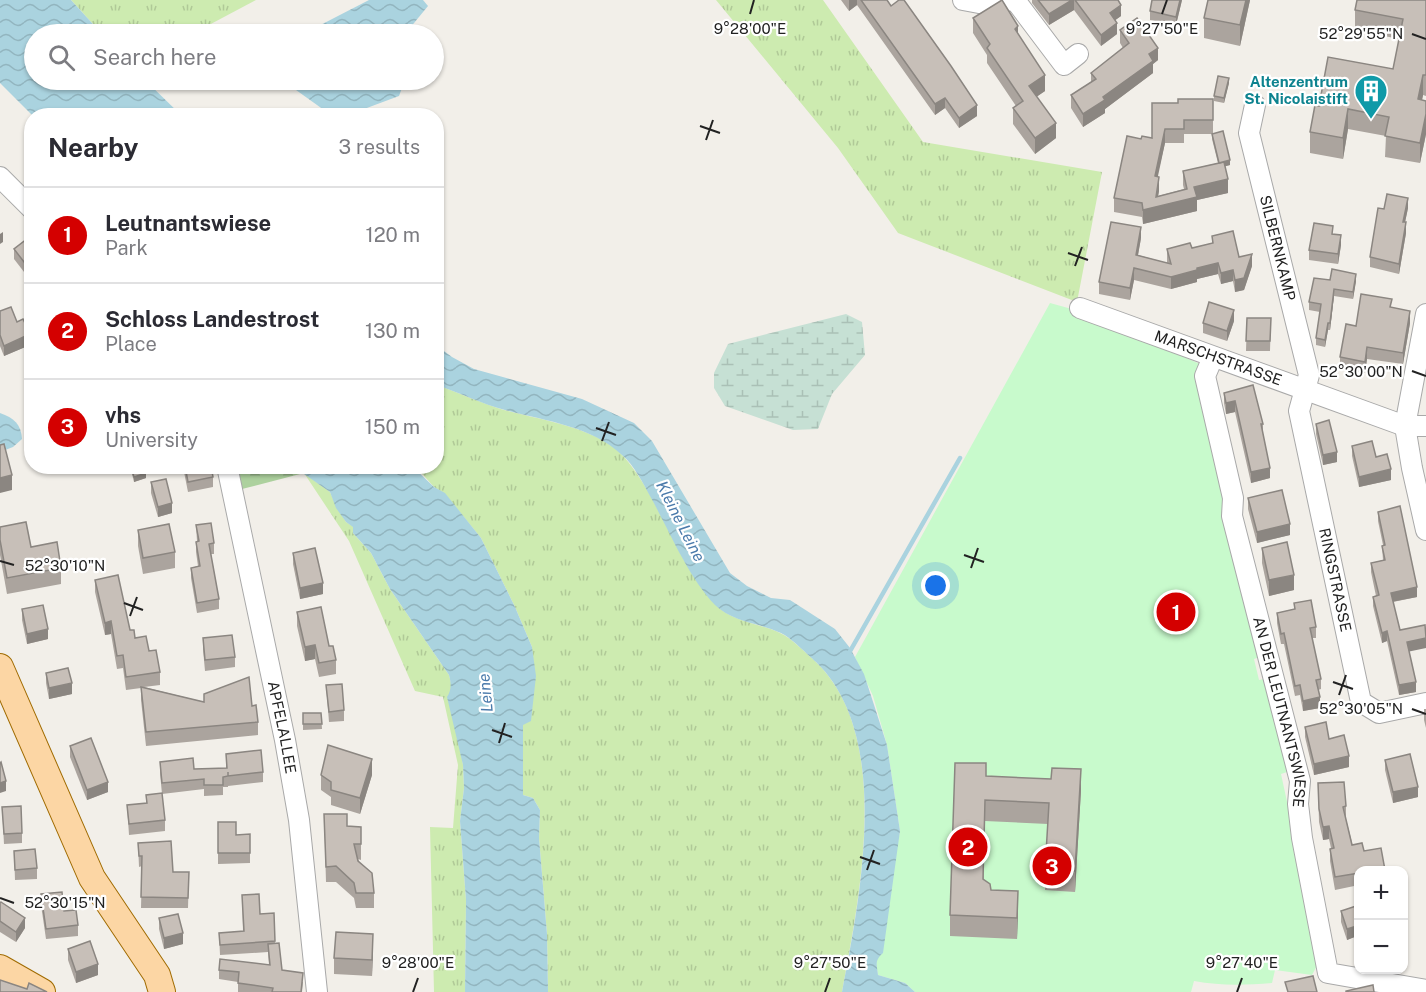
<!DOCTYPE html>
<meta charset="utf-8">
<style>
:root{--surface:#fff;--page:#f7f7f7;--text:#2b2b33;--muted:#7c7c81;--line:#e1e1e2;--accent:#d40000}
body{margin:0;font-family:"Public Sans",sans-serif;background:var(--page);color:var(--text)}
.controls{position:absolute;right:18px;bottom:18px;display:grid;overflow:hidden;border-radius:12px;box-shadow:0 2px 4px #0004}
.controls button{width:54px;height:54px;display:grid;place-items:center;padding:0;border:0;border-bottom:2px solid var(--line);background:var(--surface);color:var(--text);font:30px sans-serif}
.you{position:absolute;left:936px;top:586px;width:21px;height:21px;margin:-15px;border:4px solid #fff;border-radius:50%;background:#1a73e8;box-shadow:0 0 0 9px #1a73e833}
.badge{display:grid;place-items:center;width:39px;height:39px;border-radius:50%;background:var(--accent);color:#fff;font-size:20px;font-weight:700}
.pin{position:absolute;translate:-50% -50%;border:3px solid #fff;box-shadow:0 2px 6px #0006}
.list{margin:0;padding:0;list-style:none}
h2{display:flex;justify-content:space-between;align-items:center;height:78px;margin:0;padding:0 24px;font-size:26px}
h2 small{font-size:20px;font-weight:400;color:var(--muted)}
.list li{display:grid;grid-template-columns:39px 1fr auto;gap:18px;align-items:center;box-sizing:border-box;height:96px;padding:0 24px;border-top:2px solid var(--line)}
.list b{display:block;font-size:22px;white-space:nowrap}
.list p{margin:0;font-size:20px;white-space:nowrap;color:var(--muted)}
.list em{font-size:20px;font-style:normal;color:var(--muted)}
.icon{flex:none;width:33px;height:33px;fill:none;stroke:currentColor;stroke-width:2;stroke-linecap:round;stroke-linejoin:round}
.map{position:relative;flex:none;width:1426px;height:992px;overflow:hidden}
.search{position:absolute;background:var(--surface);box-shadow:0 2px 4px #0004;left:24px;top:24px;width:420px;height:66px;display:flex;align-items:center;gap:15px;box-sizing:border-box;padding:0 21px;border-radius:33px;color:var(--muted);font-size:22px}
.panel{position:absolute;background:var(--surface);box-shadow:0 2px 4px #0004;left:24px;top:108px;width:420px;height:366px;border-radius:24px}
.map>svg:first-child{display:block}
.grass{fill:url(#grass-tufts)}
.forest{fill:url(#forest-firs)}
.wetland{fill:url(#wetland-marsh)}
.park{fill:#c8facc}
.water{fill:url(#water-waves)}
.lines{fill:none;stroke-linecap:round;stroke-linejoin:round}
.stream{stroke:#aad3df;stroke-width:4.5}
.minor-casing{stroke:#a9a9a9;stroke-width:22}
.major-casing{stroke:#a06b00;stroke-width:28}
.minor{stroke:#fff;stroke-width:20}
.major{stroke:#fcd6a4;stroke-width:26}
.wall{fill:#aba49e;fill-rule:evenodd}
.shaded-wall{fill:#8b8681}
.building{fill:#c7bfb8;stroke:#8b8681;stroke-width:1.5}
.ticks{fill:none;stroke:#222;stroke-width:2}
.labels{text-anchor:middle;stroke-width:4.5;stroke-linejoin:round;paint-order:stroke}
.culture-label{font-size:15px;font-weight:bold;fill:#0d838f;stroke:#fff;text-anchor:end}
.street-label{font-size:15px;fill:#222;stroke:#fff}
.water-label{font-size:16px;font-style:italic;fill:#4a7aab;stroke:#fff}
.ticks-label{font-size:15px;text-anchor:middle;fill:#222;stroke:#fff;stroke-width:4.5;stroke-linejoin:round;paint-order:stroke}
</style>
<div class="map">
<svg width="1426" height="992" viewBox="0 0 1426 992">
<defs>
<pattern id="grass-tufts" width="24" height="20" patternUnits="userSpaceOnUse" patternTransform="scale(1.5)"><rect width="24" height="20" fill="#cdebb0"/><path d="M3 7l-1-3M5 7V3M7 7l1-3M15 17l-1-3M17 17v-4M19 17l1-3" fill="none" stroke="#b0c997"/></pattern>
<pattern id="forest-firs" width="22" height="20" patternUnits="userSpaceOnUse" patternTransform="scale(1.5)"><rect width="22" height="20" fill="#add19e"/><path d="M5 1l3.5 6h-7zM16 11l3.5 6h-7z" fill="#95b388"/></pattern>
<pattern id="wetland-marsh" width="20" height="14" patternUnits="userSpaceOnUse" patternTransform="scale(1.5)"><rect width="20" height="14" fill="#c6e0d4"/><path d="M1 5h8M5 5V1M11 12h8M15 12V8" fill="none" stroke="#aac0b6"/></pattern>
<pattern id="water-waves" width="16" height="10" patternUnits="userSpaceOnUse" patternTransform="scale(1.5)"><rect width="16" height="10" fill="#aad3df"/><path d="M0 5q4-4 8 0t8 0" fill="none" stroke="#92b5bf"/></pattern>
</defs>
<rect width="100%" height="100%" fill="#f2efe9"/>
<!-- grass -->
<g class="grass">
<polygon points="71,0 256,0 192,34 102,34"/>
<polygon points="716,0 823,0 923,142 1102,172 1077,302 898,233 838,148"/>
<path d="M437 385C459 393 481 403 504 410 540 420 601 428 625 458 662 502 676 562 715 604 731 622 760 623 780 633 790 637 807 654 815 661 894 736 859 898 842 992H548L547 934 539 838 540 810 533 798 523 795V725L532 647 515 607 481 538 445 494 434 487 416 467 436 466Z"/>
<polygon points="304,473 330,492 337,508 346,522 354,527 353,533 371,553 390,589 449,675 451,683 451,691 463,765 464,788 460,821 466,900 465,992 434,992 430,827 453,828 458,765 443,697 415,691 349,541"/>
</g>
<!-- forest -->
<polygon class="forest" points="238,467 294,467 304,473 242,489"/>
<!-- wetland -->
<polygon class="wetland" points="846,314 862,322 865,355 832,394 818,429 793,430 725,406 714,388 714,373 728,344"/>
<!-- park -->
<path class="park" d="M1050 303 1079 311 1200 364 1260 657 1254 659 1259 680 1269 678 1290 771 1281 774 1321 958 1312 975 1275 970 1272 983C1245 985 1221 986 1194 981L1191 992H915L905 983 878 975 876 962 900 831 887 745 873 696 855 657Z"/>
<!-- water -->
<g class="water">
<polygon points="0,0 71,0 102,34 34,34 34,80 145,80 181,115 32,115 0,83"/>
<polygon points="369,0 423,0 428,6 405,34 303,34"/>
<polygon points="282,80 405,80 399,96 348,115 331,115"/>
<path d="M436 345 452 357 474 369 582 399 634 423 652 441 730 573 747 586 771 598 790 600 835 629 850 648 864 674 887 745 900 831 883 953C874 961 877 965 878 975L905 983 915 992H842C860 898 893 736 816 662 807 654 790 637 781 633 760 623 732 622 715 605 688 577 669 530 650 496 643 483 634 465 622 455 591 426 545 421 505 410 482 404 460 393 437 385Z"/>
<path d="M0 413C14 418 21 424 22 439L13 447 0 452Z"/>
<path d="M294 467H413L434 487 445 493 481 538 515 607 532 647 536 676 531 721 523 725V795L533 798 540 810 539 838 547 934 548 992H465L466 900 460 821 464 788 463 765 447 697C452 689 451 683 449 675L390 589 371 553 353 533V527L346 522 336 508 330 492Z"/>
</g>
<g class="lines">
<!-- stream -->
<polyline class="stream" points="849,653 960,458"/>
<!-- minor casing -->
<g class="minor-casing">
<g id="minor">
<polyline points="963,0 979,3 1015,0"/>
<polyline points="1015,0 1064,65 1078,54"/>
<path id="s1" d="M1255 105 1249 133 1309 375 1299 411 1361 702 1379 713 1426 703"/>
<polyline points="0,177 32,209"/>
<path id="s2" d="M1080 308 1405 426H1426"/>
<polyline points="1426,314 1405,426 1412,468 1426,530"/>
<path id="s3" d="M1213 357 1205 376 1233 498 1232 516 1300 781 1298 804 1302 838 1328 973 1426 990"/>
<path id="s4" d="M227 466 285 740 299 820 317 992"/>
</g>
</g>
<!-- major casing -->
<g class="major-casing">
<g id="major">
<polyline points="0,667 92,878 157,975 162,992"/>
<polyline points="0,968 42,992"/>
</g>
</g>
<!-- minor -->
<use href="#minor" class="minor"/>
<!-- major -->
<use href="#major" class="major"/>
</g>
<!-- wall -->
<g class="wall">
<polygon points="841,0 887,0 977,116 959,128 945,108 935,115 857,5 849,11"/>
<polygon points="1032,0 1118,0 1121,16 1115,20 1117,34 1101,46 1074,10 1049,25 1032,3"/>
<polygon points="1182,0 1176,25 1150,20 1150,11"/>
<polygon points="1208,0 1250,0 1240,46 1204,38 1204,18"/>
<polygon points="1426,0 1426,96 1423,95 1422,100 1426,101 1426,134 1420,163 1385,157 1386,136 1348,129 1343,159 1310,153 1310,132 1319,106 1393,69 1399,39 1355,30 1355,10"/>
<polygon points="973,18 1018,35 1045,91 1036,97 1056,138 1035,154 1013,124 1013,108 1016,106 987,63 987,55 973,33"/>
<polygon points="1120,30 1158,60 1153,64 1153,73 1105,109 1105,113 1083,127 1071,108 1071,95 1091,82 1091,73 1123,48 1120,43"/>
<polygon points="1229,83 1224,103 1214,101 1214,96"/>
<path d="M1213 99V133L1230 165 1225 166 1228 193 1197 200V211L1143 224 1142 217 1114 212V198L1141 139 1152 138 1178 103ZM1184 134H1212V139L1218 163 1183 171V185L1184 189 1158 196 1159 191 1157 177 1165 143H1184Z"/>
<polygon points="1408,208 1405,222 1406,233 1399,274 1370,267 1370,257 1384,209"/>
<polygon points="1333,234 1341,245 1338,264 1309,260 1309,250"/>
<polygon points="32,235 31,281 14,259 14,249"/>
<polygon points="1212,236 1239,257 1252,266 1244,290 1235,292 1233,281 1221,284 1218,274 1197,279 1197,282 1171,289 1134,280 1130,300 1099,294 1099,282 1141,238 1138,255 1167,263 1167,249 1192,248 1212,243"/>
<polygon points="1330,280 1356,281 1353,299 1334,296 1330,330 1328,330 1325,347 1316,345 1316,338 1320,312 1309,310 1309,302"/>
<polygon points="1392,307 1410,323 1403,364 1367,359 1365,373 1340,369 1340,357 1356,326"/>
<polygon points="0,311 17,322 30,345 4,356 0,346"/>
<polygon points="1247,318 1271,318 1270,351 1246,351"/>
<polygon points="1234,321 1227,341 1203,333 1203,323"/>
<polygon points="1224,393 1263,424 1263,434 1270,478 1251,483 1235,412 1226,414 1224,403"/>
<polygon points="1316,424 1337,462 1323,465 1316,434"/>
<polygon points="1352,446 1376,457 1391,480 1359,487 1352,456"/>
<polygon points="130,466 144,466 146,478 134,482"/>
<polygon points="184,466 211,466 213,477 213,487 188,492 184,472"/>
<polygon points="151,482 172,513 158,517 151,493"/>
<polygon points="1248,498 1290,535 1257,543 1248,509"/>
<polygon points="1378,512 1417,597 1393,602 1400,630 1409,651 1416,692 1399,695 1387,641 1382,643 1373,606 1373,597 1376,596 1371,572 1371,563 1383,560 1382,546 1383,545 1378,521"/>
<polygon points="196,525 214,543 214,554 211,554 219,599 219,609 197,613 191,578 191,568 198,566 196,552 196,542 197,541"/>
<polygon points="0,527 31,547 61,568 61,584 7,594 0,555"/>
<polygon points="138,530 175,552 175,568 143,574 138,546"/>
<polygon points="1262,548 1294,590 1269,596 1262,563"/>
<polygon points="293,553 323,594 300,599 293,564"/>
<polygon points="95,580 135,638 149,651 160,672 160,685 144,687 204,702 252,706 258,722 258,735 146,746 141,700 141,688 126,690 123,668 117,669 111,634 105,635 95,592"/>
<polygon points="1294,603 1316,627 1316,638 1312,638 1321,679 1321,689 1318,690 1320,708 1303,711 1300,695 1295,696 1284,644 1281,644 1277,623 1277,613 1294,609"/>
<polygon points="22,609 48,639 27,644 22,620"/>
<polygon points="297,612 329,646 336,660 336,674 319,677 315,659 305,661 297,626"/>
<polygon points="203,638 235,657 235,667 205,671 203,649"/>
<polygon points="46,673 72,694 49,699 46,683"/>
<polygon points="326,685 344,710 344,721 329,722"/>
<polygon points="1424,709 1426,709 1426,728 1424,720"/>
<polygon points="303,713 321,713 322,729 303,730"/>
<polygon points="1305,727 1329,739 1349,767 1314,775 1305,737"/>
<polygon points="70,746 108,792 87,800 70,757"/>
<polygon points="226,754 263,772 263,782 228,786 228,785 228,787 223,787 223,795 204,796 204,789 162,794 160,773 160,762 194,769 226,768"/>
<polygon points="1385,760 1418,797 1393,803 1385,770"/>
<polygon points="321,775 372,775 360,814 331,805 331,797 321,790"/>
<polygon points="986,776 1081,790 1075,892 1045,890 1045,870 1048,824 985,821 983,879 991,890 1018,912 1017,939 950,936 950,915"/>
<polygon points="1318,783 1346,806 1346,819 1359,870 1359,885 1335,890 1330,861 1330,849 1331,848 1329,839 1323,840 1319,822"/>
<polygon points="146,795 165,820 165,831 129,835 127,805 146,803"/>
<polygon points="2,807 22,833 22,843 4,844"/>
<polygon points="324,814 347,826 361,827 361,860 358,859 374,893 374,908 356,908 354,898 336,882 326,882"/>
<polygon points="218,822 236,835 250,834 250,863 218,864"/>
<polygon points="138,843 173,872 189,872 188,908 141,908 142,866 139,867"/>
<polygon points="14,851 37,868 37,879 15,880"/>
<polygon points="41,894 64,911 78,925 78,936 46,939 41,905"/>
<polygon points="242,895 260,914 274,913 275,944 282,970 303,982 302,992 238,992 238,982 219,979 219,970 269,965 268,952 220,955 219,933 243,931"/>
<polygon points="0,903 25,928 16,942 0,932"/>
<polygon points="1359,905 1359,940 1357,936 1347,940 1341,922 1341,911"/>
<polygon points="159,918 183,944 164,949 159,929"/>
<polygon points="68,949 98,975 76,983 68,960"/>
<polygon points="373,950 372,976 334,974 334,958"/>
</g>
<!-- shaded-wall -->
<g class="shaded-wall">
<polygon points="849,0 857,0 857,5 849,11"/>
<polygon points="1072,0 1074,0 1074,10 1049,25 1049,14"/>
<polygon points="1180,0 1182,0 1176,25 1176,17"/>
<polygon points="1246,0 1250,0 1240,46 1240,25"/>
<polygon points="1121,5 1121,16 1110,24 1110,13"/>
<polygon points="1117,23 1117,34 1101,46 1101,35"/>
<polygon points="1018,26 1018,42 1015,29"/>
<polygon points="1158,48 1158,60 1153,64 1153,73 1105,109 1105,113 1083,127 1083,114 1103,97 1149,54"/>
<polygon points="1045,75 1045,91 1029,102 1029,86"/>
<polygon points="1423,75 1423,95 1418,120 1418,99"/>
<polygon points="1229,78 1229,83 1224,103 1224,98"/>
<polygon points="945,98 945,108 935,115 935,104"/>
<polygon points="977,105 977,116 959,128 959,118"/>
<polygon points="1348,109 1348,129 1343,159 1343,138"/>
<polygon points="1426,114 1426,134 1420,163 1420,143"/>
<polygon points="1056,123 1056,138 1035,154 1035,138"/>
<polygon points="1165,129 1165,143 1155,190 1155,176"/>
<polygon points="1230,160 1230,165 1219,168 1219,163"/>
<polygon points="1159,177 1159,191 1156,207 1194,187 1228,179 1228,193 1197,200 1197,211 1143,224 1143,210 1156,197"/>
<polygon points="1408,198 1408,208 1403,232 1403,222"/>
<polygon points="1406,222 1406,233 1399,274 1399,264"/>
<polygon points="1141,227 1141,238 1136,266 1136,255"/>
<polygon points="3,232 3,242 0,244 0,234"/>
<polygon points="1341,235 1341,245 1338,264 1338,254"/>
<polygon points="1252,254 1252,266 1244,290 1235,292 1235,280"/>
<polygon points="1218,263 1218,274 1197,279 1197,282 1171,289 1171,277 1197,268"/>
<polygon points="1134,268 1134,280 1130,300 1130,288"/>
<polygon points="1233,270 1233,281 1221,284 1221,273"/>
<polygon points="1356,274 1356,281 1353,299 1353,292"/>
<polygon points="1334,289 1334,296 1330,330 1330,323"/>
<polygon points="1234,310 1234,321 1227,341 1227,331"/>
<polygon points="1410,311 1410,323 1403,364 1403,353"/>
<polygon points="1328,323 1328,330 1325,347 1325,340"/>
<polygon points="30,334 30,345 4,356 4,346"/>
<polygon points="1367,347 1367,359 1365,373 1365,362"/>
<polygon points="1235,401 1235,412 1226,414 1226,403"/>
<polygon points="1337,452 1337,462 1323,465 1323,455"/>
<polygon points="1270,468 1270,478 1251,483 1251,472"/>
<polygon points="1391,469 1391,480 1359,487 1359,477"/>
<polygon points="146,473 146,478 134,482 134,477"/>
<polygon points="12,475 12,490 0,493 0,478"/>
<polygon points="172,503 172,513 158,517 158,507"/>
<polygon points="1290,524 1290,535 1257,543 1257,532"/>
<polygon points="1294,575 1294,590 1269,596 1269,580"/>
<polygon points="323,583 323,594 300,599 300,588"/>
<polygon points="1417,587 1417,597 1391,602 1391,593"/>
<polygon points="111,621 111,634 105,635 105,623"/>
<polygon points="48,629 48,639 27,644 27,634"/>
<polygon points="1387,631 1387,641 1382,643 1382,633"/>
<polygon points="1426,638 1426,648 1407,652 1407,642"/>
<polygon points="315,645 315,659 305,661 305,647"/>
<polygon points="1416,682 1416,692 1399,695 1399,685"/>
<polygon points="72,683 72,694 49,699 49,688"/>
<polygon points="1320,697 1320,708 1303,711 1303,701"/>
<polygon points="1349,756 1349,767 1314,775 1314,764"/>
<polygon points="372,759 372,775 360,814 360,798"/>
<polygon points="1081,769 1081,790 1075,892 1075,871"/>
<polygon points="6,781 6,791 0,793 0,783"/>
<polygon points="108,782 108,792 87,800 87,790"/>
<polygon points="1418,787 1418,797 1393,803 1393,792"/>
<polygon points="985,800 985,821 983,899 983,879"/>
<polygon points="1329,826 1329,839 1323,840 1323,827"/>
<polygon points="1018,891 1018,912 1017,939 1017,918"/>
<polygon points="25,918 25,928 16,942 16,932"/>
<polygon points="1357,926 1357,936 1347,940 1347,929"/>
<polygon points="183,933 183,944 164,949 164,938"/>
<polygon points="373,934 373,950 372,976 372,960"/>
<polygon points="98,964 98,975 76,983 76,972"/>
</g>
<!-- building -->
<g class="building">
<polygon points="861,0 887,0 891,6 899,0 904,0 951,66 977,105 959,118 945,98 935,104"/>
<polygon points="1002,0 1018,26 1015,29 1045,75 1029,86 1056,123 1035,138 1013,108 1023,101 987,48 990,44 973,18"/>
<polygon points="1038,0 1072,0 1049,14"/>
<polygon points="1075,0 1118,0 1121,5 1110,13 1117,23 1101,35"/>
<polygon points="1152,0 1180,0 1176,17 1150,11"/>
<polygon points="1208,0 1246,0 1240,25 1204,18"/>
<polygon points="1357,0 1426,0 1426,75 1423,75 1418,99 1426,101 1426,114 1420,143 1385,136 1389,117 1348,109 1343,138 1310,132 1315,105 1319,106 1328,57 1393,69 1403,19 1355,10"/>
<polygon points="1137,18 1158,48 1149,54 1153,61 1103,97 1105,100 1083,114 1071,95 1096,79 1091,73 1129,43 1120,30"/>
<polygon points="1218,76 1229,78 1224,98 1214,96"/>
<polygon points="1178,99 1213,99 1213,120 1184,120 1184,129 1165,129 1155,176 1159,177 1156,197 1187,189 1183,171 1224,162 1228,179 1194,187 1197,197 1143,210 1142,203 1114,198 1127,136 1141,139 1142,136 1152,138 1152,103 1178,103"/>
<polygon points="1223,131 1230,160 1219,163 1212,134"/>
<polygon points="1387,194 1408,198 1403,222 1406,222 1399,264 1370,257 1378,208 1384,209"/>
<polygon points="1111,222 1141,227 1136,255 1171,264 1167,249 1190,243 1192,248 1213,243 1212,236 1233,231 1239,257 1252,254 1244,278 1235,280 1233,270 1221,273 1218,263 1197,268 1197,270 1171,277 1134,268 1130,288 1099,282"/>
<polygon points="1314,223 1333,226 1332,234 1341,235 1338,254 1309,250"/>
<polygon points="32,235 32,271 31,271 14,249"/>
<polygon points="1332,269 1356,274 1353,292 1334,289 1330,323 1328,323 1325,340 1316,338 1321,304 1309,302 1314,278 1330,280"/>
<polygon points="1361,294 1392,299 1390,307 1410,311 1403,353 1367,347 1365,362 1340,357 1346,324 1356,326"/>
<polygon points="1209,302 1234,310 1227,331 1203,323"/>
<polygon points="11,307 17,322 23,319 30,334 4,346 0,335 0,311"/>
<polygon points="1247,318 1271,318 1270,341 1246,341"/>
<polygon points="1253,385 1263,424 1261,424 1270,468 1251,472 1235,401 1226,403 1224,393"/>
<polygon points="1329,420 1337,452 1323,455 1316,424"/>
<polygon points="1372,441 1376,457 1387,454 1391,469 1359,477 1352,446"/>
<polygon points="4,444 12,475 0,478 0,445"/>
<polygon points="131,466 144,466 146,473 134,477"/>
<polygon points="185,466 211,466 213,477 188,482"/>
<polygon points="166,479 172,503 158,507 151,482"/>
<polygon points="1282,490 1290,524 1257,532 1248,498"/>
<polygon points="1400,506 1417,587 1391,593 1400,630 1425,625 1426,638 1407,642 1416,682 1399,685 1387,631 1382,633 1373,597 1379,595 1371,563 1385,560 1382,546 1385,545 1378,512"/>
<polygon points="26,522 31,547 57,542 61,568 7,578 0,540 0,527"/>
<polygon points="211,523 214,543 209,544 219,599 197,603 191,568 200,566 196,542 199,541 196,525"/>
<polygon points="169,524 175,552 143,558 138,530"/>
<polygon points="1287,542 1294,575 1269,580 1262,548"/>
<polygon points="315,548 323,583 300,588 293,553"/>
<polygon points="118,575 130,630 134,630 135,638 146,636 149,651 156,650 160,672 126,677 123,655 117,656 111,621 105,623 95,580"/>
<polygon points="1311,600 1316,627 1310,628 1321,679 1316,680 1320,697 1303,701 1300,685 1295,686 1284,633 1281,634 1277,613 1295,609 1294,603"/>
<polygon points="43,605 48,629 27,634 22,609"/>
<polygon points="321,607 329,646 333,646 336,660 319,663 315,645 305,647 297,612"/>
<polygon points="232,635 235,657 205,660 203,638"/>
<polygon points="68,668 72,683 49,688 46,673"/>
<polygon points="249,677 252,706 256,705 258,722 146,732 141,687 204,702 204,694"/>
<polygon points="342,684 344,710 329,712 326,685"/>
<polygon points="303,713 321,713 322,724 303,724"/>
<polygon points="1326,722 1329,739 1344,735 1349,756 1314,764 1305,727"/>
<polygon points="91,738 108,782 87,790 70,746"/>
<polygon points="328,745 372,759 360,798 331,790 331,782 321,775"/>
<polygon points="261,750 263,772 228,776 228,772 228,776 223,777 223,785 204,785 204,779 162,783 160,762 193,758 194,769 227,768 226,754"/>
<polygon points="1410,754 1418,787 1393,792 1385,760"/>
<polygon points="1,762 6,781 0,783 0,763"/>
<polygon points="955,763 986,763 986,776 1051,779 1052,768 1081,769 1075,871 1045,870 1049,803 985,800 983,879 990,884 991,890 1018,891 1017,918 950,915"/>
<polygon points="1344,782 1346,806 1343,807 1352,845 1362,843 1364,851 1381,848 1385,870 1359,870 1359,873 1335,877 1330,849 1334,848 1329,826 1323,827 1319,809 1318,783"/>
<polygon points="162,793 165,820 129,824 127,805 147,803 146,795"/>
<polygon points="21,806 22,833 4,834 2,807"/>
<polygon points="324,814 347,814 347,826 361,827 361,844 354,844 358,861 372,873 374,893 356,893 354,883 336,866 326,867"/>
<polygon points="218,822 236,822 236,835 250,834 250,853 218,853"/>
<polygon points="171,841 173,872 189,872 188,898 141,897 142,856 139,856 138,843"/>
<polygon points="35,849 37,868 15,870 14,851"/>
<polygon points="62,892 64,911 76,910 78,925 46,929 41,894"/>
<polygon points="259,894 260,914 274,913 275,941 220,945 219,933 244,931 242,895"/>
<polygon points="1,902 25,918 16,932 0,921 0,903"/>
<polygon points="1359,905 1359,930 1357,926 1347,929 1341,911"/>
<polygon points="178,914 183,933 164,938 159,918"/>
<polygon points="336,932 373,934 372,960 334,958"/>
<polygon points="90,941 98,964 76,972 68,949"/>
<polygon points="279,943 282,970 303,973 301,992 272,992 273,988 238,983 239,972 219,970 220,959 270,965 268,944"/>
<polygon points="1313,976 1317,992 1288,992 1285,982"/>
<polygon points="0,980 27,989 29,983 47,992 0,992"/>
<polygon points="1373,985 1374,992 1346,992 1346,991"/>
</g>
<!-- ticks -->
<path class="ticks" d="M750 14 754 0M1162 14 1167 0M1412 34 1426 39M700 126 720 133M706 140 713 120M1068 253 1088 260M1075 266 1082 247M1412 371 1426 376M596 428 616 435M602 441 609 422M964 555 984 562M0 561 14 565M971 568 978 548M124 603 143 610M130 616 137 597M1333 682 1353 689M1339 695 1346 675M1412 709 1426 714M492 730 512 737M499 743 505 723M860 857 880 864M867 870 874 850M0 898 14 903M413 992 418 978M825 992 830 978M1237 992 1242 978"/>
<!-- icons -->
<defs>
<g id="building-pin" transform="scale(1.725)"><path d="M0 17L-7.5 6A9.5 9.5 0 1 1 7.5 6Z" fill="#0f9aa8" stroke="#fff"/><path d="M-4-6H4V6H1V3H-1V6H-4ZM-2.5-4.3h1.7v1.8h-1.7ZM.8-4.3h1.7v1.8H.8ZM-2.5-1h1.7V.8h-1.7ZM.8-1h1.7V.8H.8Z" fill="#fff"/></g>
</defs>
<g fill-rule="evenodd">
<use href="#building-pin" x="1371" y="91"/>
</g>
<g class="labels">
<!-- culture labels -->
<g class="culture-label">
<text x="1348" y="87">Altenzentrum<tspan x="1348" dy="17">St. Nicolaistift</tspan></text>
</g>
<!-- street labels -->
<g class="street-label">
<text dy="5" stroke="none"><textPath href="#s1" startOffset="147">SILBERNKAMP</textPath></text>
<text dy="5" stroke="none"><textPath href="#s2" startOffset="147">MARSCHSTRASSE</textPath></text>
<text dy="5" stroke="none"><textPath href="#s1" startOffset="488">RINGSTRASSE</textPath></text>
<text dy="5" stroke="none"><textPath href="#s3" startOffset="366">AN DER LEUTNANTSWIESE</textPath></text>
<text dy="5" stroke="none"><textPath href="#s4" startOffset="267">APFELALLEE</textPath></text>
</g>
<!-- water labels -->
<g class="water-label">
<text transform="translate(681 521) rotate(63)" y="6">Kleine Leine</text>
<text transform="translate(485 693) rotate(-95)" y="6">Leine</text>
</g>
</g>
<g class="ticks-label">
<text x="750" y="34">9°28'00"E</text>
<text x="1162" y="34">9°27'50"E</text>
<text x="1361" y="39">52°29'55"N</text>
<text x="1361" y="377">52°30'00"N</text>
<text x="65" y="571">52°30'10"N</text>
<text x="1361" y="714">52°30'05"N</text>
<text x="65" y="908">52°30'15"N</text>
<text x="418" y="968">9°28'00"E</text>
<text x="830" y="968">9°27'50"E</text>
<text x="1242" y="968">9°27'40"E</text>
</g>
</svg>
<div class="controls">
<button>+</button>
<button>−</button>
</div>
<div class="you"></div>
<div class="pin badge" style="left:1176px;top:612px">1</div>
<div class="pin badge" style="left:968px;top:847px">2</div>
<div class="pin badge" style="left:1052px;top:866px">3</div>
<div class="search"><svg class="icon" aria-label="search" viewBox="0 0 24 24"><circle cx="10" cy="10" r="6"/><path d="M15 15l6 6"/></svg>Search here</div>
<section class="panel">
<h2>Nearby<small>3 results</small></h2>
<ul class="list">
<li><span class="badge">1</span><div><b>Leutnantswiese</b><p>Park</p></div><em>120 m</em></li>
<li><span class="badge">2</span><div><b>Schloss Landestrost</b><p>Place</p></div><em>130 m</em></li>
<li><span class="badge">3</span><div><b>vhs</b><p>University</p></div><em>150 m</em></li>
</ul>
</section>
</div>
